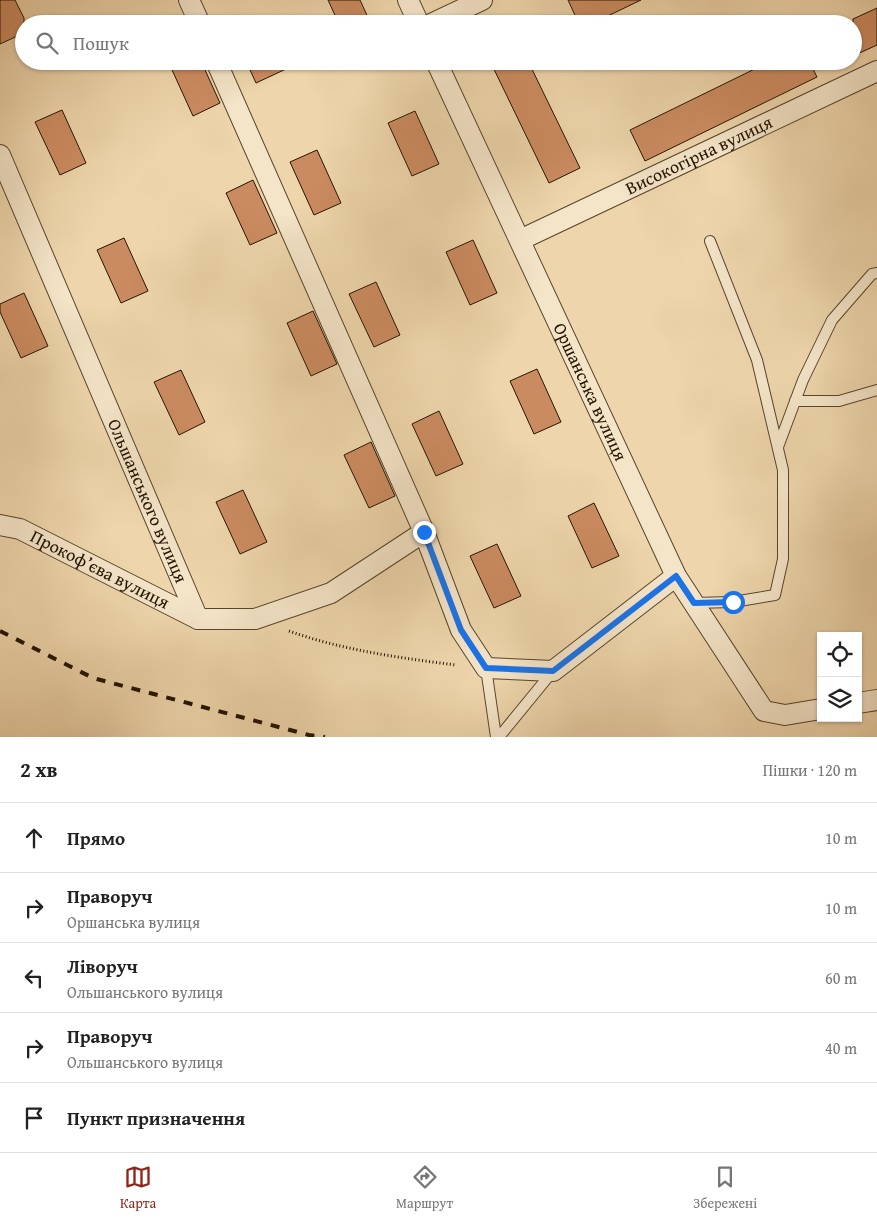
<!DOCTYPE html>
<html lang="uk">
<meta charset="utf-8">
<style>
:root{--surface:#fff;--page:#f6f6f6;--text:#222;--muted:#767676;--line:#e0e0e0;--accent:#8f2418}
body{margin:0;font-family:"Gentium Book Plus",serif;background:var(--page);color:var(--text)}
.controls{position:absolute;right:15px;bottom:15px;display:grid;overflow:hidden;border-radius:0px;box-shadow:0 1px 4px #0004}
.controls button{width:45px;height:45px;display:grid;place-items:center;padding:0;border:0;border-bottom:1px solid var(--line);background:var(--surface);color:var(--text);font:25px sans-serif}
.stop{position:absolute;width:15px;height:15px;margin:-11px;border:4px solid #1a73e8;border-radius:50%;background:#fff}
.stop.end{background:#1a73e8;border-color:#fff;box-shadow:0 1px 5px #0008}
.list{margin:0;padding:0;list-style:none}
h2{display:flex;justify-content:space-between;align-items:center;height:65px;margin:0;padding:0 20px;font-size:21px}
h2 small{font-size:16px;font-weight:400;color:var(--muted)}
.list li{display:grid;grid-template-columns:32px 1fr auto;gap:15px;align-items:center;box-sizing:border-box;height:70px;padding:0 20px;border-top:1px solid var(--line)}
.list b{display:block;font-size:19px;white-space:nowrap}
.list p{margin:0;font-size:16px;white-space:nowrap;color:var(--muted)}
.list em{font-size:16px;font-style:normal;color:var(--muted)}
.icon{flex:none;width:28px;height:28px;fill:none;stroke:currentColor;stroke-width:2;stroke-linecap:round;stroke-linejoin:round}
.map{position:relative;flex:none;width:877px;height:737px;overflow:hidden}
.search{position:absolute;background:var(--surface);box-shadow:0 1px 4px #0004;left:15px;right:15px;top:15px;height:55px;display:flex;align-items:center;gap:12px;box-sizing:border-box;padding:0 18px;border-radius:28px;color:var(--muted);font-size:19px}
.sheet{height:415px;background:var(--surface)}
nav{display:flex;justify-content:space-around;align-items:center;box-sizing:border-box;height:70px;border-top:1px solid var(--line);background:var(--surface);font-size:14px;color:var(--muted)}
nav a{display:grid;justify-items:center;gap:2px}
nav .on{color:var(--accent)}
.map>svg:first-child{display:block}
.building{fill:#cb8b60;stroke:#241500}
.lines{fill:none;stroke-linecap:round;stroke-linejoin:round}
.lane-casing{stroke:#56452b;stroke-width:12}
.street-casing{stroke:#56452b;stroke-width:22}
.path{stroke:#241500;stroke-width:3;stroke-dasharray:1 2.5;stroke-linecap:butt}
.lane{stroke:#f4e4c8;stroke-width:10}
.street{stroke:#f4e4c8;stroke-width:20}
.rail{stroke:#241500;stroke-width:4;stroke-dasharray:9 9;stroke-linecap:butt}
.route{stroke:#1a73e8;stroke-width:6}
.labels{text-anchor:middle;stroke-width:4.5;stroke-linejoin:round;paint-order:stroke}
.street-label{font-size:18px;fill:#241500;stroke:#f4e4c8}
</style>
<div class="map">
<svg width="877" height="737" viewBox="0 0 877 737">
<rect width="100%" height="100%" fill="#eed5ab"/>
<filter id="stains"><feTurbulence type="fractalNoise" baseFrequency=".004" numOctaves="4"/><feColorMatrix values="0 0 0 0 .2 0 0 0 0 .09 0 0 0 0 .02 0 0 0 .5 -.17"/></filter>
<radialGradient id="worn" r=".72"><stop offset=".6" stop-color="#630" stop-opacity="0"/><stop offset="1" stop-color="#630" stop-opacity=".3"/></radialGradient>
<!-- building -->
<g class="building">
<polygon points="0,0 15,0 24,18 24,33 0,44"/>
<polygon points="328,0 360,0 371,24 339,24"/>
<polygon points="568,0 641,0 591,24 579,24"/>
<polygon points="877,8 877,45 853,56 853,19"/>
<polygon points="168,61 201,61 220,103 193,116"/>
<polygon points="246,61 303,61 256,83"/>
<polygon points="490,61 528,61 580,168 549,183"/>
<polygon points="771,61 809,61 817,77 645,161 630,130"/>
<polygon points="62,110 86,163 60,175 35,122"/>
<polygon points="415,111 439,164 412,176 388,123"/>
<polygon points="317,150 341,203 314,215 290,162"/>
<polygon points="253,180 277,233 250,245 226,193"/>
<polygon points="124,238 148,291 121,303 97,250"/>
<polygon points="473,240 497,293 470,305 446,252"/>
<polygon points="376,282 400,335 374,347 349,294"/>
<polygon points="24,293 48,346 21,358 0,312 0,304"/>
<polygon points="313,311 337,364 311,376 287,323"/>
<polygon points="537,369 561,422 534,434 510,381"/>
<polygon points="181,370 205,422 179,435 154,382"/>
<polygon points="439,411 463,464 436,476 412,424"/>
<polygon points="371,442 395,496 369,508 344,455"/>
<polygon points="243,490 267,542 240,554 216,502"/>
<polygon points="594,503 619,556 592,568 568,516"/>
<polygon points="497,544 521,596 494,608 470,556"/>
</g>
<g class="lines">
<!-- lane casing -->
<g class="lane-casing">
<g id="lane">
<polyline points="795,401 839,401 877,390"/>
<polyline points="778,447 803,380 832,320 872,274 877,273"/>
<polyline points="694,603 733,602 775,595 783,559 783,470 757,360 710,241"/>
<polyline points="486,668 496,737"/>
<polyline points="499,737 553,671"/>
</g>
</g>
<!-- street casing -->
<g class="street-casing">
<g id="street">
<polyline points="189,0 200,24"/>
<polyline points="408,0 419,24"/>
<polyline points="431,24 482,0"/>
<polyline points="216,61 424,532"/>
<path id="s1" d="M436 61 676 576 764 711 785 715 821 709"/>
<path id="s2" d="M0 155 198 619H255L331 593 424 532 461 630 486 668 553 671 676 576"/>
<path id="s3" d="M520 240 877 71"/>
<path id="s4" d="M0 525 20 529 198 619"/>
<polyline points="858,703 877,700"/>
</g>
</g>
<!-- path -->
<path class="path" d="M289 631C342 650 400 658 456 665"/>
<!-- lane -->
<use href="#lane" class="lane"/>
<!-- street -->
<use href="#street" class="street"/>
<!-- rail -->
<polyline class="rail" points="0,631 93,678 309,735 325,737"/>
</g>
<g class="lines">
<!-- route -->
<polyline class="route" points="424,532 461,630 486,668 553,671 676,576 694,603 733,602"/>
</g>
<g class="labels">
<!-- street labels -->
<g class="street-label">
<text dy="6" stroke="none"><textPath href="#s3" startOffset="198">Високогірна вулиця</textPath></text>
<text dy="6" stroke="none"><textPath href="#s1" startOffset="365">Оршанська вулиця</textPath></text>
<text dy="6" stroke="none"><textPath href="#s2" startOffset="376">Ольшанського вулиця</textPath></text>
<text dy="6" stroke="none"><textPath href="#s4" startOffset="110">Прокоф’єва вулиця</textPath></text>
</g>
</g>
<rect width="100%" height="100%" filter="url(#stains)"/>
<rect width="100%" height="100%" fill="url(#worn)"/>
</svg>
<div class="controls">
<button><svg class="icon" aria-label="locate" viewBox="0 0 24 24"><circle cx="12" cy="12" r="6"/><path d="M12 2v4M12 18v4M2 12h4M18 12h4"/></svg></button>
<button><svg class="icon" aria-label="layers" viewBox="0 0 24 24"><path d="M12 4l9 5-9 5-9-5zM3 14l9 5 9-5"/></svg></button>
</div>
<div class="stop" style="left:733px;top:602px"></div>
<div class="stop end" style="left:424px;top:532px"></div>
<div class="search"><svg class="icon" aria-label="search" viewBox="0 0 24 24"><circle cx="10" cy="10" r="6"/><path d="M15 15l6 6"/></svg>Пошук</div>
</div>
<section class="sheet">
<h2>2 хв<small>Пішки · 120 m</small></h2>
<ul class="list">
<li><svg class="icon" aria-label="ahead" viewBox="0 0 24 24"><path d="M12 20V5M6 11l6-6 6 6"/></svg><div><b>Прямо</b></div><em>10 m</em></li>
<li><svg class="icon" aria-label="right" viewBox="0 0 24 24"><path d="M7 20v-9h11M14 6l5 5-5 5"/></svg><div><b>Праворуч</b><p>Оршанська вулиця</p></div><em>10 m</em></li>
<li><svg class="icon" aria-label="left" viewBox="0 0 24 24"><path d="M17 20v-9H6M10 6l-5 5 5 5"/></svg><div><b>Ліворуч</b><p>Ольшанського вулиця</p></div><em>60 m</em></li>
<li><svg class="icon" aria-label="right" viewBox="0 0 24 24"><path d="M7 20v-9h11M14 6l5 5-5 5"/></svg><div><b>Праворуч</b><p>Ольшанського вулиця</p></div><em>40 m</em></li>
<li><svg class="icon" aria-label="arrive" viewBox="0 0 24 24"><path d="M6 21V4h12l-3 4 3 4H6"/></svg><div><b>Пункт призначення</b></div></li>
</ul>
</section>
<nav>
<a class="on"><svg class="icon" aria-label="map" viewBox="0 0 24 24"><path d="M3 6l6-2 6 2 6-2v14l-6 2-6-2-6 2zM9 4v14M15 6v14"/></svg>Карта</a>
<a><svg class="icon" aria-label="directions" viewBox="0 0 24 24"><path d="M12 3l9 9-9 9-9-9zM9 14v-3h6M13 9l2 2-2 2"/></svg>Маршрут</a>
<a><svg class="icon" aria-label="saved" viewBox="0 0 24 24"><path d="M7 4h10v16l-5-4-5 4z"/></svg>Збережені</a>
</nav>
